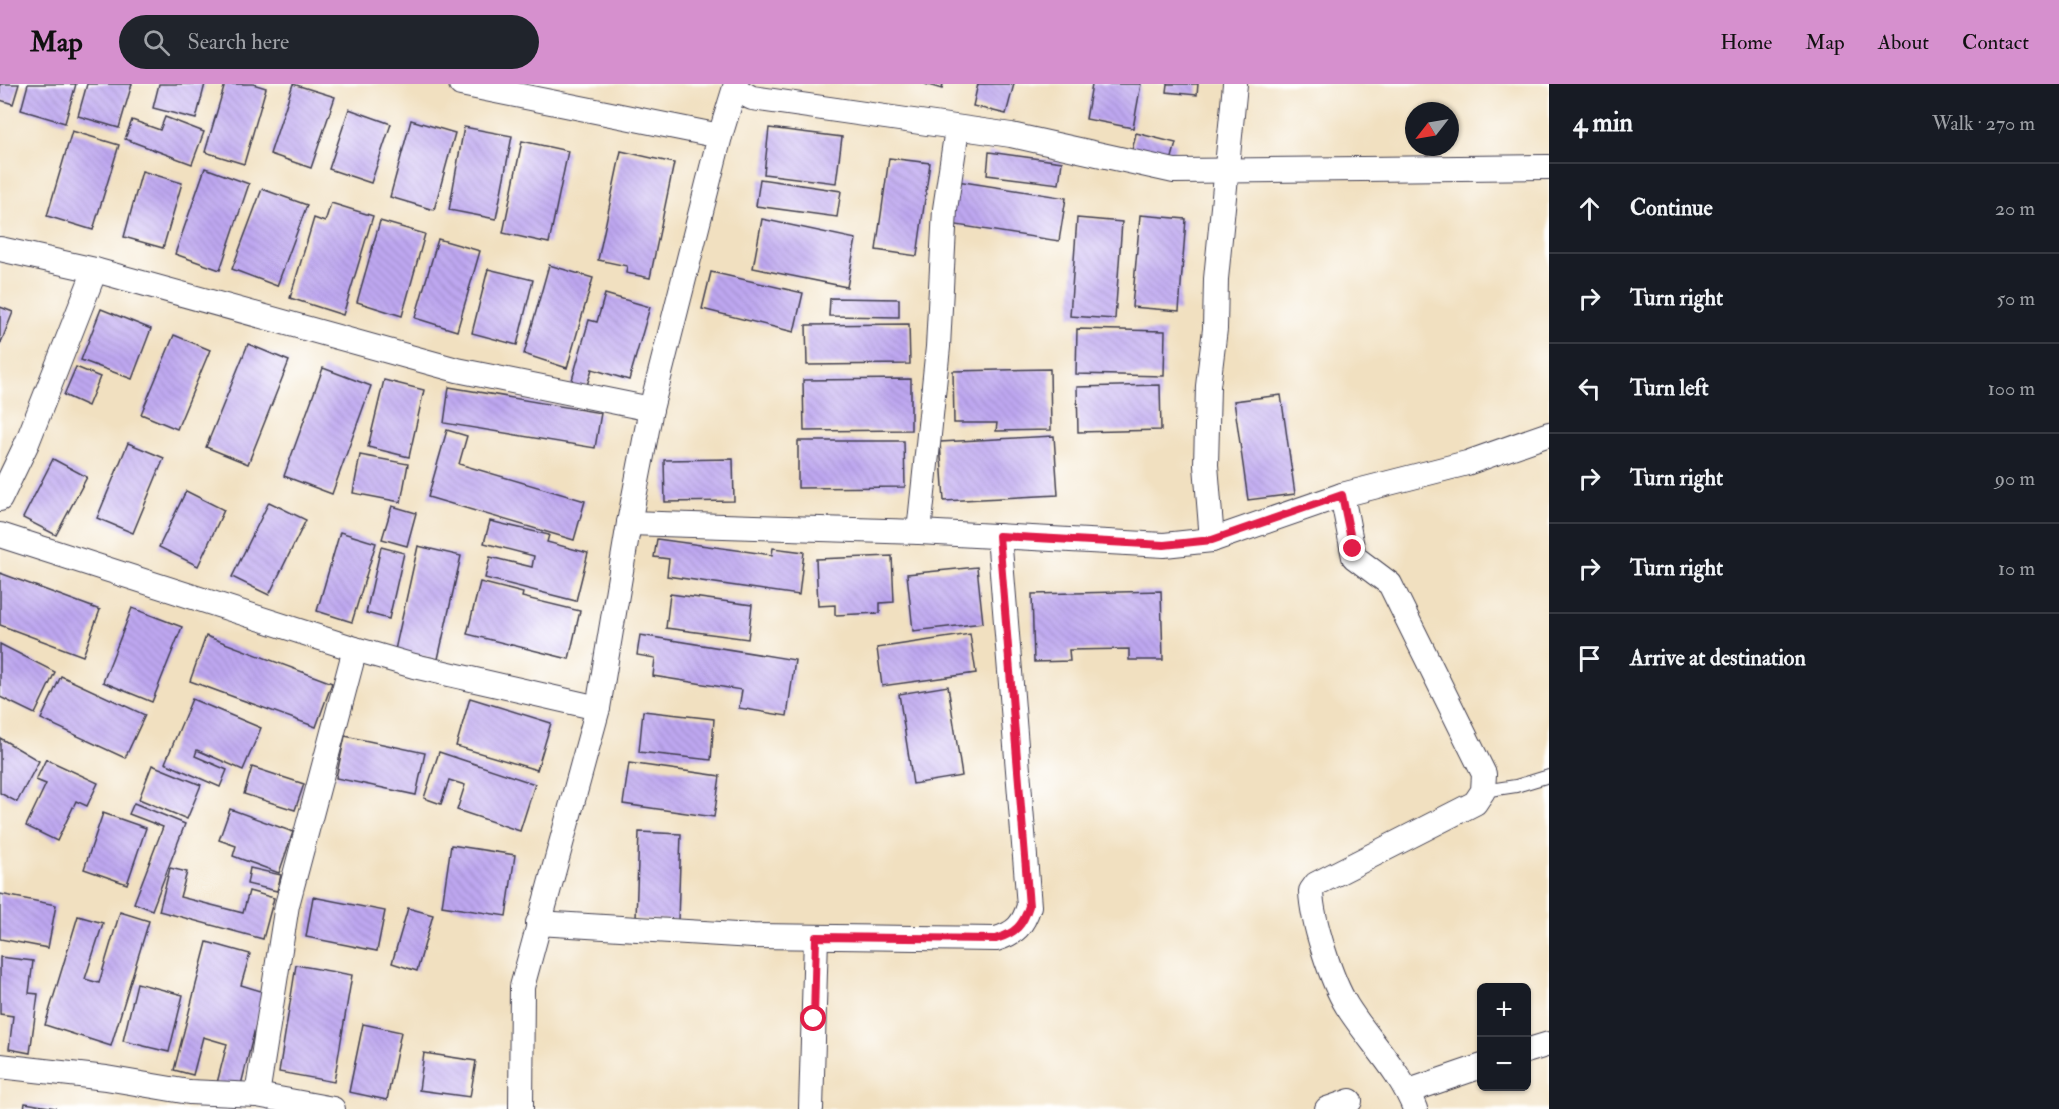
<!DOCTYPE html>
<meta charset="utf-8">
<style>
:root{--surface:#171b24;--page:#20242c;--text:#f1f3f6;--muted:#9ea1a6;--line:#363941;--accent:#d690ce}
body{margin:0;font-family:"IM FELL Double Pica",serif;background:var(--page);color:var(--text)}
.controls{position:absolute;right:18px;bottom:18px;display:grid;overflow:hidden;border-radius:9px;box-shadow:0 2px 4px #0004}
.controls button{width:54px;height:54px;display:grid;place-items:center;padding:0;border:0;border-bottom:2px solid var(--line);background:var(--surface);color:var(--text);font:30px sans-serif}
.compass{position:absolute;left:1405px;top:18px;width:54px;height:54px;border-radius:50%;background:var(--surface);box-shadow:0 2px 4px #0004;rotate:239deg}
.stop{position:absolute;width:18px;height:18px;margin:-14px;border:4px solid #e11d48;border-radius:50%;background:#fff}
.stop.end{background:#e11d48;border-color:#fff;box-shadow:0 2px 6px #0008}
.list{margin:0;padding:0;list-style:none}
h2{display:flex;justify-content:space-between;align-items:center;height:78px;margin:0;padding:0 24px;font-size:26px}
h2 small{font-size:20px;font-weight:400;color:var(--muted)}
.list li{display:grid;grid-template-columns:39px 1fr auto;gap:18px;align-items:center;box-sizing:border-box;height:90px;padding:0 24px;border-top:2px solid var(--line)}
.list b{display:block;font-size:22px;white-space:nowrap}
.list em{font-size:20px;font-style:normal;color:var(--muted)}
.icon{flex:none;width:33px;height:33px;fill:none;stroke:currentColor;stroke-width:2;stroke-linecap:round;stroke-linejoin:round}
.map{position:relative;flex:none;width:1549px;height:1025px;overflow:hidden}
header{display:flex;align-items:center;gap:36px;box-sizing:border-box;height:84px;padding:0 30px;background:var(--accent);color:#111}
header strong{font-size:28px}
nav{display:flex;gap:33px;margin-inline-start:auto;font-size:21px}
.search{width:420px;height:54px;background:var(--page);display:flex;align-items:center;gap:15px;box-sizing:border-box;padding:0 21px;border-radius:33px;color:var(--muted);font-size:22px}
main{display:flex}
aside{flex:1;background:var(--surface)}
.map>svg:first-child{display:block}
.building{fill:url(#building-back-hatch)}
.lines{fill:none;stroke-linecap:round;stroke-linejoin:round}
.service-casing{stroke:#413e4f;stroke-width:14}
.minor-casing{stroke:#413e4f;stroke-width:26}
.service{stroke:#fff;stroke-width:12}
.minor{stroke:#fff;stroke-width:24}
.route{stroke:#e11d48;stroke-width:8}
</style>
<header>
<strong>Map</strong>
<div class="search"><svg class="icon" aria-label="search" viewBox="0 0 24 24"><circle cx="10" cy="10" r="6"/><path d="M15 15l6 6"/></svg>Search here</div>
<nav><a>Home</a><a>Map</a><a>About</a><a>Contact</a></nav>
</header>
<main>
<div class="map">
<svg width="1549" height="1025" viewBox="0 0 1549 1025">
<defs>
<pattern id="building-back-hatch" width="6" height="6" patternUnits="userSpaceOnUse" patternTransform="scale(1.5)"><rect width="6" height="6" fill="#bea7f0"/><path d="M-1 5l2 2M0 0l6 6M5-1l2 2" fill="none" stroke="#a38fcf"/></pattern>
</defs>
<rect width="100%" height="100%" fill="#fff"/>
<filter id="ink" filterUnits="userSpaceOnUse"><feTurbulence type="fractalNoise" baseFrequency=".0167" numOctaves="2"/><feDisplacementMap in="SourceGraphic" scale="12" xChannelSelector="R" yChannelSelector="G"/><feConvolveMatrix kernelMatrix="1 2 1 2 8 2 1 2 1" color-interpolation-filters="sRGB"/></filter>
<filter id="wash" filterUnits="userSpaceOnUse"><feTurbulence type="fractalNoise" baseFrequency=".008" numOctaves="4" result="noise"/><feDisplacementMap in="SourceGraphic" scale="24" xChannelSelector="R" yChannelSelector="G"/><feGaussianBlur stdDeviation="1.35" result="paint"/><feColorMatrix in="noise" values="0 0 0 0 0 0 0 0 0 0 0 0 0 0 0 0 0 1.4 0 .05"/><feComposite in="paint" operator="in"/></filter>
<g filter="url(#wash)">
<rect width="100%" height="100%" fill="#f1e0c0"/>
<g id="blocks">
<!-- building -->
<g class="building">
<polygon points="0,0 19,0 13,20 0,16"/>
<polygon points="28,0 76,0 65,39 21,26"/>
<polygon points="87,0 132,0 119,44 78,32"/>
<polygon points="159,0 205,0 196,35 153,24"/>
<polygon points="225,0 253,0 266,4 244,80 205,68"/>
<polygon points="293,0 335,13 311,84 270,70"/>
<polygon points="925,0 943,0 942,5"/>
<polygon points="978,0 1014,0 1006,30 973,22"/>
<polygon points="1092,0 1141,0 1133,44 1086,35"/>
<polygon points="1167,0 1198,0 1197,11 1166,8"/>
<polygon points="349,25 391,40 371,99 329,85"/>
<polygon points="165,33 204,48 192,80 125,55 132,36 160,46"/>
<polygon points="411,36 455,49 434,126 390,113"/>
<polygon points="464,43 512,52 496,135 449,126"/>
<polygon points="769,44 842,53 836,99 764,90"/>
<polygon points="72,47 119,61 93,146 47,132"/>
<polygon points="1136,49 1176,59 1170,81 1131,71"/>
<polygon points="522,57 568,67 549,159 503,149"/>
<polygon points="621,67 674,79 650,194 626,189 627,182 598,176"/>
<polygon points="989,68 1062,78 1059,100 987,91"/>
<polygon points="889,74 930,79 917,172 876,166"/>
<polygon points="205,84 249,100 220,186 175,170"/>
<polygon points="142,87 182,99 163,164 124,153"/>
<polygon points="760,95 841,107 837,133 756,122"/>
<polygon points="957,97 1066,114 1059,157 950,140"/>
<polygon points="262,105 307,121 277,202 232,185"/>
<polygon points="331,119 373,132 343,231 290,214 314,134 325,138"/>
<polygon points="1140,131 1186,135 1179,227 1132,223"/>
<polygon points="1077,134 1122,138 1115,235 1070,232"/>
<polygon points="762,135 856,155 847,203 753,184"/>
<polygon points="380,137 425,150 402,232 357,218"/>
<polygon points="438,155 480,167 457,247 415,234"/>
<polygon points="549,181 593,194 567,284 524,270"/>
<polygon points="488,185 533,196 517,261 472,249"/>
<polygon points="711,188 803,209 794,248 702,225"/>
<polygon points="605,210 650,223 629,296 592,285 585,308 570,303 589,236 597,238"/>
<polygon points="830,214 899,215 899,233 829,232"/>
<polygon points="0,223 13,228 0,261"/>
<polygon points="101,225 151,245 132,295 81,276"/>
<polygon points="909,240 910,280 807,281 806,241"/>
<polygon points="1077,245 1165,247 1164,292 1076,290"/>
<polygon points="174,251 210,266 177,345 141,330"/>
<polygon points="248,260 289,277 248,380 206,363"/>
<polygon points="76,283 100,293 88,322 64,311"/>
<polygon points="323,284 371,302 332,410 284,392"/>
<polygon points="1050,285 1051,346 996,347 997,339 954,339 953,287"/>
<polygon points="911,295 911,346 804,347 803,296"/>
<polygon points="384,296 424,306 409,373 368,363"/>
<polygon points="1160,301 1161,346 1078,348 1077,303"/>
<polygon points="449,303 601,329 595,364 444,339"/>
<polygon points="1281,311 1295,410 1248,416 1234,317"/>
<polygon points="447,346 467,352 459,380 585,417 574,456 428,413"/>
<polygon points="1054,352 1058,411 944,417 940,358"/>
<polygon points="798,357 904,357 905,403 798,404"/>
<polygon points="128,359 164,374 133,449 97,434"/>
<polygon points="360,371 408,380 401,418 353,409"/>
<polygon points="53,375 87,393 56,451 23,434"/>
<polygon points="733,375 734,417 665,418 664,376"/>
<polygon points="186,407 224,426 198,482 159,463"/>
<polygon points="269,418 306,436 269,511 232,493"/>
<polygon points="392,422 416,429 407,462 382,455"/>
<polygon points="490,437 549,451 547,458 588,469 576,517 485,494 490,473 532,483 534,472 484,459"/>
<polygon points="340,448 376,459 352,538 317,527"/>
<polygon points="657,455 772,471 773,464 804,468 799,511 667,492 669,475 654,473"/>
<polygon points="418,462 461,472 438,575 395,566"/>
<polygon points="381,463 404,469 389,535 366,529"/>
<polygon points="892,472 894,518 880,519 880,529 835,531 835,521 818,522 816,475"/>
<polygon points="977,483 983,539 913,547 907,490"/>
<polygon points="0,489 100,526 83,572 0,541"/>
<polygon points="480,498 523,509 522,513 580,527 569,575 467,550"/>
<polygon points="1161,507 1163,576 1129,576 1129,565 1069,566 1070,577 1034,578 1032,510"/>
<polygon points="670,510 752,521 748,555 666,544"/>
<polygon points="132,524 182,543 152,618 103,598"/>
<polygon points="970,550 976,589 882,602 877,564"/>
<polygon points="640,551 795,576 787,632 739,624 742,606 653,592 655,574 637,571"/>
<polygon points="206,552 332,599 316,643 190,597"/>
<polygon points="0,560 55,588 35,630 0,613"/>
<polygon points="61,592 145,631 125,674 41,635"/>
<polygon points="948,602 962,692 913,700 899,610"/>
<polygon points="470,614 551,639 537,686 456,662"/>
<polygon points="192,615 261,644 243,686 197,666 195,672 227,686 220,703 165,679"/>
<polygon points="643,627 714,635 711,676 639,668"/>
<polygon points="345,652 425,669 416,711 336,694"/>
<polygon points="0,654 39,677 17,718 0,709"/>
<polygon points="439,668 535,700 520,747 457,726 465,701 449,696 441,720 424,714"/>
<polygon points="46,675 98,699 87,722 76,717 57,757 26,742 46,700 36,696"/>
<polygon points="629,679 720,692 714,733 623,720"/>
<polygon points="152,681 201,701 187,735 139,715"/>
<polygon points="252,683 304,700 295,726 244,710"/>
<polygon points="134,719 185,740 152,826 134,819 163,743 129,730"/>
<polygon points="230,725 293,748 279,789 233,772 236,762 219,756"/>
<polygon points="103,729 146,744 127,800 84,785"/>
<polygon points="639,748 681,750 678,836 636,835"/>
<polygon points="451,761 515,771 506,832 442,822"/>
<polygon points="170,784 187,788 180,813 243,829 249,807 274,814 263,855 159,827"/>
<polygon points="250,784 281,791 277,807 247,800"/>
<polygon points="0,810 56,821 48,864 0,855"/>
<polygon points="313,813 385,827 377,867 306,853"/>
<polygon points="408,824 433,831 417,887 392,879"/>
<polygon points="120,828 149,837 111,962 45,941 78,832 103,839 85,895 99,899"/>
<polygon points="207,858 250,870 241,901 264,908 240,1005 217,999 227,960 203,953 193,991 174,986"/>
<polygon points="0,873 33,877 29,909 38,910 30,969 9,965 13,932 0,930"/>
<polygon points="296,881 352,891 334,998 279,988"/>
<polygon points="137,899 183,911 169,968 123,957"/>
<polygon points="363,940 401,948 387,1016 349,1008"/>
<polygon points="424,969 476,977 470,1013 419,1006"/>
<polygon points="25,1019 55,1024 55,1025 24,1025"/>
</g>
</g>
</g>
<g filter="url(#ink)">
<use href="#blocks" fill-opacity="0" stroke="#413e4f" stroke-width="1.5"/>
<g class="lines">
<!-- service casing -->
<g class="service-casing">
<polyline id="service" points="1483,707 1516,702 1549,692"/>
</g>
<!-- minor casing -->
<g class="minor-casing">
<g id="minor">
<polyline points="461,0 720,52 651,325 629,439 919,448 1164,461 1212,456 1206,381 1208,302 1215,245 1216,195 1235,0"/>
<polyline points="735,5 752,14 1011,51 1174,87 1549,83"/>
<polyline points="720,52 736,0"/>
<polyline points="0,165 95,186 457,286 651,325"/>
<path d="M1342 411 1354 473 1390 500 1484 690 1483 707 1475 719 1316 800 1311 807C1312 837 1331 896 1347 922 1369 957 1400 986 1415 1025"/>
<polyline points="0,415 27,359 95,186"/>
<polyline points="919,448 938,263 945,125 957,45"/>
<polyline points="0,451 355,565 414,582 598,624"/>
<polyline points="1212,456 1342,411 1467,379 1549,350"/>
<path d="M538 839 753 852 996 855C1016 849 1023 841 1029 822L999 452"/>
<polyline points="1526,967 1549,960"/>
<polyline points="0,982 106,994 189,1008 257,1011 333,1025"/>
<polyline points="1409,1007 1482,982"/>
<polyline points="257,1011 287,821 355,565"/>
<polyline points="521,1025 522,903 598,624 629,439"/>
<polyline points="811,1025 816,853"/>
<polyline points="1327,1025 1350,1017"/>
</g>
</g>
<!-- service -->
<use href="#service" class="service"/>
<!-- minor -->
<use href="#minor" class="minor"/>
</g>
</g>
<g class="lines" filter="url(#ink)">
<!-- route -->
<path class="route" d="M814 935 816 853 996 855C1016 849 1023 841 1029 822L999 452 1164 461 1212 456 1342 411 1353 465"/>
</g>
</svg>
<div class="controls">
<button>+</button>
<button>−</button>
</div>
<svg class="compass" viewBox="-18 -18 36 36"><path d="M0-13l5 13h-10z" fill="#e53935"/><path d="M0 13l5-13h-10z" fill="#9ea1a6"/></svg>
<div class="stop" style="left:814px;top:935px"></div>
<div class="stop end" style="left:1353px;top:465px"></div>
</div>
<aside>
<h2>4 min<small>Walk · 270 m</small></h2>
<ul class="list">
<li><svg class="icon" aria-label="ahead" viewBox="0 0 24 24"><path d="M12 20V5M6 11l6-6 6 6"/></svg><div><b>Continue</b></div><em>20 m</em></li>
<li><svg class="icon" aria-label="right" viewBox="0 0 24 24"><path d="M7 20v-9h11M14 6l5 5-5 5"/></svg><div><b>Turn right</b></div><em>50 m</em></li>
<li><svg class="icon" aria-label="left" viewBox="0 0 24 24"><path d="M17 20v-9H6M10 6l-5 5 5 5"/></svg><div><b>Turn left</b></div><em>100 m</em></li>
<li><svg class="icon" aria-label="right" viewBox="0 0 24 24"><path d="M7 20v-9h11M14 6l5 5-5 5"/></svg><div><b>Turn right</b></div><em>90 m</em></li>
<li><svg class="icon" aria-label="right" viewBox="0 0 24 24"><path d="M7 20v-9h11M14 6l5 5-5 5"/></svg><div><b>Turn right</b></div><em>10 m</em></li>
<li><svg class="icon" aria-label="arrive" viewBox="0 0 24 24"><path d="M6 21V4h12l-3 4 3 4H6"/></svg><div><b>Arrive at destination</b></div></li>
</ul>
</aside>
</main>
